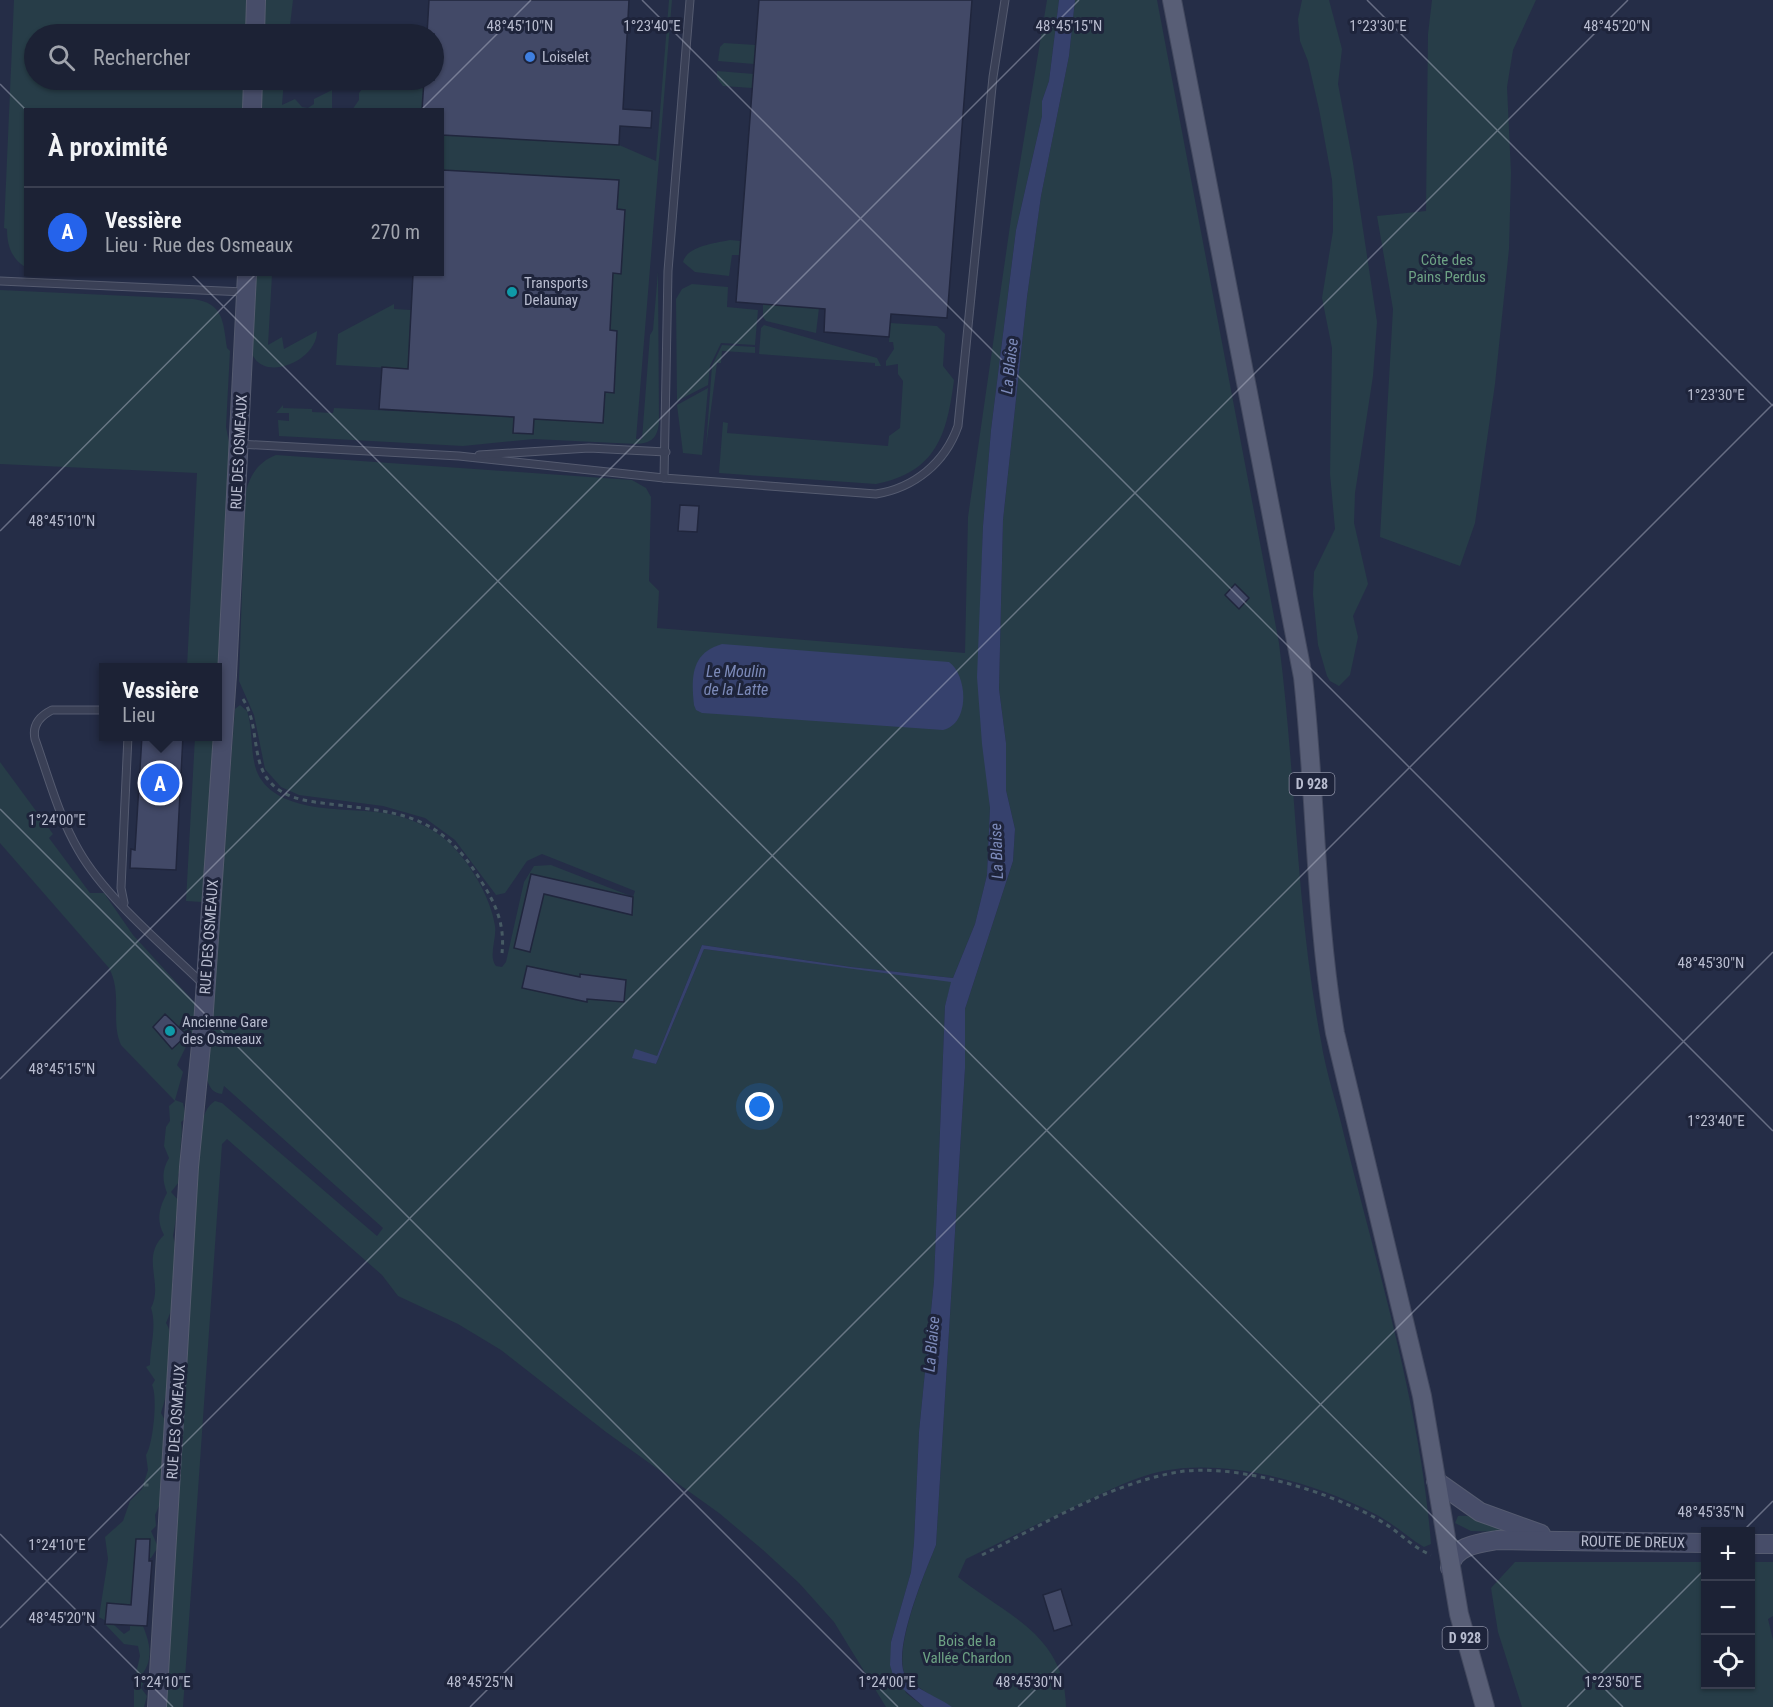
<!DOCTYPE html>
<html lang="fr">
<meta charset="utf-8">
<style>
:root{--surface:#1c2235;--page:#292f41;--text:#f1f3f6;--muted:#a0a4ad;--line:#3a3f50;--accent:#2563eb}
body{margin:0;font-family:"Roboto Condensed",sans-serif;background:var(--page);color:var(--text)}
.controls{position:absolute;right:18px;bottom:18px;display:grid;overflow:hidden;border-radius:0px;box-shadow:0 2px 4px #0004}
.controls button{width:54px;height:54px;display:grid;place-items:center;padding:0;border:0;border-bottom:2px solid var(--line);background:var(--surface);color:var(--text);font:30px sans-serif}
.you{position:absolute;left:760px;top:1107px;width:21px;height:21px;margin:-15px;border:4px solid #fff;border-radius:50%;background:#1a73e8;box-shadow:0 0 0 9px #1a73e833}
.badge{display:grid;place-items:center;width:39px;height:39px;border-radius:50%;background:var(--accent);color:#fff;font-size:20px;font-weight:700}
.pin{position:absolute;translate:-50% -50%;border:3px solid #fff;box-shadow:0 2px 6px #0006}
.popup{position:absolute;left:99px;top:663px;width:123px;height:78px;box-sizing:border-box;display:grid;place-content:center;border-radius:0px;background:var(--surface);filter:drop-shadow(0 2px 4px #0005);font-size:20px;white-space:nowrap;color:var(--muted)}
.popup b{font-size:22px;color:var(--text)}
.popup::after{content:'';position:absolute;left:50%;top:100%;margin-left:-12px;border:12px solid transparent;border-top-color:var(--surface)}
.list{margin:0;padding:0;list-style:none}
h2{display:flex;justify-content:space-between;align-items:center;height:78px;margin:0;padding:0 24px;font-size:26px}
h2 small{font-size:20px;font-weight:400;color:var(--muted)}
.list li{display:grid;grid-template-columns:39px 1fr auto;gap:18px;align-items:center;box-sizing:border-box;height:90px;padding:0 24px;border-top:2px solid var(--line)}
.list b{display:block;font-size:22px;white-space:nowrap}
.list p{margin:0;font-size:20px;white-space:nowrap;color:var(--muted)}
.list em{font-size:20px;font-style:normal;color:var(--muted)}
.icon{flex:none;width:33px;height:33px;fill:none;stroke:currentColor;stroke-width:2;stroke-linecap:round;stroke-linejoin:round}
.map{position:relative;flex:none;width:1773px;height:1707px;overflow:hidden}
.search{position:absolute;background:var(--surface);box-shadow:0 2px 4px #0004;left:24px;top:24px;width:420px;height:66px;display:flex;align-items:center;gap:15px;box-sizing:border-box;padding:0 21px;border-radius:33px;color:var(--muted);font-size:22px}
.panel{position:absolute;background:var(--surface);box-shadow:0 2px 4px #0004;left:24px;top:108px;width:420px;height:168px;border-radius:0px}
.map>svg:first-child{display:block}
.green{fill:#273d48}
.water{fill:#36416d}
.building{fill:#424967;stroke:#20263d;stroke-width:1.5}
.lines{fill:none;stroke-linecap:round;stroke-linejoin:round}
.service-casing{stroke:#555b70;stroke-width:9}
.secondary-casing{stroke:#555b70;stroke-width:20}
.primary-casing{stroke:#43495f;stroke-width:20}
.path{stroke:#465a63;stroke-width:3;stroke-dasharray:4.5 4.5;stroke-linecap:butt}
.service{stroke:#3a4056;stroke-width:7}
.secondary{stroke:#474d69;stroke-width:18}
.primary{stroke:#585e76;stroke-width:18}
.ticks{fill:none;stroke:#b8bccf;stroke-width:1.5;stroke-opacity:0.45}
.shop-dot{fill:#3f7fe0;stroke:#1e243b;stroke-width:2}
.culture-dot{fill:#0f9aa8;stroke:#1e243b;stroke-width:2}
.labels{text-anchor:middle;stroke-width:6;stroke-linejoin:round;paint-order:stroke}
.shield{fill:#1e243b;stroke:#8a8ea3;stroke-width:1.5}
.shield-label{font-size:14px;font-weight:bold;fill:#b8bccf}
.poi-label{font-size:15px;fill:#b8bccf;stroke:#1e243b;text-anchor:start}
.park-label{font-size:15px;fill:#6da284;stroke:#1e243b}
.street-label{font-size:15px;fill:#b8bccf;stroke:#1e243b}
.water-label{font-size:16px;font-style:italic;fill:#7c8ab9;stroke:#1e243b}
.ticks-label{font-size:15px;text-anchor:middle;fill:#b8bccf;stroke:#1e243b;stroke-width:6;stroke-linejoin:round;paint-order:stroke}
</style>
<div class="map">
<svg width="1773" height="1707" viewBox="0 0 1773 1707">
<rect width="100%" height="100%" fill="#252d47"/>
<!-- green -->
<g class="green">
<path d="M14 0H250L249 34H34V80H247L246 109 26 110 25 267C11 258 7 245 7 229L4 228Z"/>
<polygon points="265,0 293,0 289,34 264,34"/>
<path d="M669 0H672L636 439H642L650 335 653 330 658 272 659 423C657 438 652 443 636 444L534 439 463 446 279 436 278 420 289 421V413H276L283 405V408L312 409V412L333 413 334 408 514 417 513 433 533 434 534 419 603 423 605 392H614L617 331 610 330 613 273 621 274 625 210 617 209 619 180 443 170V135L619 145 656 161Z"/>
<path d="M1047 0H1059L1049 81 1042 101V116L1016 230 991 430 983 526 980 620 990 808 987 875 975 924 953 978 851 967 702 945 657 1056 632 1057 656 1064 704 949 952 981 945 1006 934 1281 919 1432 914 1543 911 1572 891 1642 906 1693 924 1707H886L834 1622 799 1583 763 1550 719 1513 606 1432 501 1350 458 1324 398 1296 382 1275 227 1139 222 1144 183 1707H163L174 1574 198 1162C200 1144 198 1111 215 1101L222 1103 377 1236 383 1228 224 1086 222 1094C213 1093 210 1088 207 1080L235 709 240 705 247 711C254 731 249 760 260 778 284 815 347 807 384 813 405 816 430 826 446 840 468 859 491 897 495 926 497 938 488 956 496 966L502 967 506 962 524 882 534 866 551 865 633 897 635 891 542 854 527 861 505 893 496 895 455 840 425 818 383 806 299 795 281 787 265 769 254 715 239 681 245 497C248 478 257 462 276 455L632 480 646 488 651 497 649 581 659 591 657 628 965 653 968 517 1013 205Z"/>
<path d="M1075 0H1157L1279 643C1296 775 1296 910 1321 1041 1326 1073 1337 1104 1344 1135 1377 1266 1421 1410 1431 1544L1424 1547C1407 1537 1393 1523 1375 1514 1318 1483 1227 1458 1163 1471 1135 1477 1107 1491 1082 1503 1043 1521 1005 1540 966 1559L958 1577C1006 1615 1065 1635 1066 1707 1037 1707 1008 1707 979 1707 971 1707 958 1707 951 1707 945 1705 908 1681 906 1677 891 1652 926 1570 936 1545L965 1068V1009L1013 861 1015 829 1006 790V743L999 689 1003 520 1027 297 1041 196 1069 56Z"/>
<polygon points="1302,0 1329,0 1342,49 1338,84 1353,163 1377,322 1373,376 1355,493 1354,523 1368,584 1353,616 1358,637 1350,675 1339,686 1330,681 1327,676 1318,645 1313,594 1314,572 1335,529 1330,474 1332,348 1322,298 1333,231 1333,201 1332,180 1319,109 1308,61 1300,41 1298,19"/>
<polygon points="1432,0 1536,0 1513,50 1507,87 1511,173 1509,249 1495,384 1475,523 1460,566 1380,537 1393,309 1377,216 1426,211 1428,34"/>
<polygon points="724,43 756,45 754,64 718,61 720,47"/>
<polygon points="717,71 754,74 752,88 723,86 717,78"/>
<polygon points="262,80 284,80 282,105 295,99 302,107 308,108 314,104 314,99 332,90 332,109 261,110"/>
<polygon points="369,80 410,80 410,83 424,84 422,109 352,110 359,100 359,93"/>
<path d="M730 240 741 241 739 255H732L729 276 695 272 683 262C687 246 716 243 730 240Z"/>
<path d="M254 275H272L268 345 282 337 284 349 317 331C317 363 259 384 251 350Z"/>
<polygon points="692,284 728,287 727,307 758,310 755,345 721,343 710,366 708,385 677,401 676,299 682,289"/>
<path d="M0 290 193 299C224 303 223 322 227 348L230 351 226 427 231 452 217 696V668L187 667 197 473 0 464Z"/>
<polygon points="394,304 394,309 411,310 408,369 336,365 338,334"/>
<polygon points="763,304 819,308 816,333 766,321 763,317"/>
<path d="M890 323 937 326 945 334 943 366 954 380C947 434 937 472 876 484L719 473 723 422 728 423 727 433 888 446 889 436 900 428 903 381 898 374V364L886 366V361L894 349 893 342H889Z"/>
<polygon points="764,325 877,358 881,366 875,366 875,363 759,354 761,328"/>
<polygon points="722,345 755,347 755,353 722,351 721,363 717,363 706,447 712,366"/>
<polygon points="708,388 702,455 683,453 677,405"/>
<polygon points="195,737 215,737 202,902 186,901"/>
<path d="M0 762 53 834 49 838 90 893H104L133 935 196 1004 195 1028 177 1065 183 1072 175 1100 183 1103 186 1118 181 1122C184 1137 177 1152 182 1166L178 1175 179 1182 171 1192 179 1201 173 1236 178 1255 172 1282 173 1306 166 1323C178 1341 168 1393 161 1413L167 1424 160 1504 155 1515 156 1526 151 1531 158 1547 151 1558 134 1560 131 1605 107 1603 106 1621 99 1617 108 1559 105 1537 123 1521 130 1501 142 1489 148 1470 146 1455C153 1445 158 1396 152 1385L155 1380 146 1367 150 1365C150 1346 157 1326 151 1308 164 1283 140 1258 164 1235 156 1220 159 1208 167 1193 162 1179 162 1170 169 1158L164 1146 166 1127 170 1121 169 1106 175 1101 121 1045C110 1020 123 995 109 968L0 843Z"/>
<path d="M1458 1516C1472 1514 1493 1521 1502 1532L1471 1531 1455 1523Z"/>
<polygon points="1515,1562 1705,1562 1706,1684 1750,1684 1751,1562 1773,1562 1773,1616 1768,1619 1773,1640 1773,1707 1522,1707 1498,1632 1491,1588"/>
<path d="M105 1624 114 1625 124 1634 130 1630V1626H143C150 1644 154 1658 142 1675L144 1682 141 1688 147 1696 144 1707H134V1682L140 1656 138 1646 124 1644Z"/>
</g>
<!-- water -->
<g class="water">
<path d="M1059 0H1075L1069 56 1041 196 1027 297 1003 520 999 689 1006 743V790L1015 829 1013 861 965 1009V1068L936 1545C926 1570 890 1653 906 1677 913 1688 940 1698 952 1707H924L895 1682 890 1665 891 1642 911 1572 914 1543 919 1432 934 1281 945 1006 951 982 704 949 656 1064 632 1058 635 1049 657 1056 702 945 851 967 953 978 975 924 987 875 990 808 982 744 977 677 983 526 991 430 1016 230 1042 116V101L1049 81Z"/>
<path d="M722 644 949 662C968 676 970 724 943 730L702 713 696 710 694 705C691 677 691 653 722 644Z"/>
</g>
<!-- building -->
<g class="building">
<polygon points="429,0 629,0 623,109 652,111 651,128 620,126 619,145 442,135 442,110 422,110 424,80 434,80 434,34 427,34"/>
<polygon points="759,0 972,0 947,318 891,314 889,337 824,332 825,309 736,302"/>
<polygon points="442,170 619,180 617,209 625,210 621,274 613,273 610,330 617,331 614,393 605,392 603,423 534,419 533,434 513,433 514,417 379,409 382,367 408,369 413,274 442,274"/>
<polygon points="680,505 699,506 697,532 678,531"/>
<polygon points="1235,584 1249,598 1239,609 1225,595"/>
<polygon points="142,736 183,736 176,870 130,868 131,849 135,850"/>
<polygon points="531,874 633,897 632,915 544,894 530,952 514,948"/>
<polygon points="527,966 580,977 580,974 626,980 624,1002 587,999 587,1002 522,988"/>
<polygon points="165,1014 187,1035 172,1049 153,1027"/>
<polygon points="136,1539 150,1539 149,1561 152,1561 147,1626 105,1624 107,1603 131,1605"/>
<polygon points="1061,1589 1072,1625 1054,1631 1043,1595"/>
</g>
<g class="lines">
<!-- service casing -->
<g class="service-casing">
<g id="service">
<path d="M690 0 668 271 664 478 876 494C914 488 945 463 958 426L993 77 1005 0"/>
<polyline points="0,281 244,292"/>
<polyline points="239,444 459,456 664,478"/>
<polyline points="479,455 589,448 666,452"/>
<path d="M103 710H52C40 716 32 725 35 739 48 776 59 817 79 851 106 898 163 945 202 983"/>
<polyline points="124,903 121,888 128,736"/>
</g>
</g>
<!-- secondary casing -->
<g class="secondary-casing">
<g id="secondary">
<polyline points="255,34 256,0"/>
<polyline points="252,110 253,80"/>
<polyline points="1436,1481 1480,1512 1541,1534"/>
<polyline points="1750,1544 1773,1544"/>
<path d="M1450 1568C1452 1546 1479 1543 1497 1540L1706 1543"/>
<polyline points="157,1707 189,1167 203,1025 227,675 247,274"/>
</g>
</g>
<!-- primary casing -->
<g class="primary-casing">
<path id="primary" d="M1172 0 1303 677C1316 796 1315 915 1335 1033L1422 1396 1459 1614 1485 1707"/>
</g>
<!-- path -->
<g class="path">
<path d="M243 699C261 727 249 765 275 787 288 798 306 801 322 803 397 813 438 810 481 881 496 904 505 925 502 953"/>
<polyline points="144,1485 153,1485"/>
<path d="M982 1555C1044 1524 1109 1484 1178 1472 1227 1464 1301 1484 1346 1504 1361 1510 1377 1518 1390 1527 1404 1537 1416 1549 1431 1555"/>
</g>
<!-- service -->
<use href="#service" class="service"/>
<!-- secondary -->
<use href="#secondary" class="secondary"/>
<!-- primary -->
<use href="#primary" class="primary"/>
</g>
<!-- ticks -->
<path class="ticks" d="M642 0 1773 1131M1367 0 1773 406M0 84 26 110M421 110 531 0M191 274 1623 1707M0 531 256 274M0 809 898 1707M0 1079 1079 0M1742 1532 1773 1501M0 1534 173 1707M0 1628 1628 0M470 1707 1773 404M1018 1707 1773 952M1567 1707 1706 1568"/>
<!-- markers -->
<circle class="shop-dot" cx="530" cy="57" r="6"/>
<g class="culture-dot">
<circle cx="512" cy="292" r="6"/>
<circle cx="170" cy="1031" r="6"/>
</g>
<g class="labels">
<!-- shield labels -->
<g class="shield">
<rect x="1289.5" y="773" width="45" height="22" rx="4.5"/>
<rect x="1442.5" y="1627" width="45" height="22" rx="4.5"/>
</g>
<g class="shield-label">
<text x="1312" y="789">D 928</text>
<text x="1465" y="1643">D 928</text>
</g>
<!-- poi labels -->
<g class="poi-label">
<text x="542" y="62">Loiselet</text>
<text x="524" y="288">Transports<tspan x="524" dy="17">Delaunay</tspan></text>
<text x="182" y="1027">Ancienne Gare<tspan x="182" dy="17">des Osmeaux</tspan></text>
</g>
<!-- park labels -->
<g class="park-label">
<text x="1447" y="265">Côte des<tspan x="1447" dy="17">Pains Perdus</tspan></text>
<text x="967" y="1646">Bois de la<tspan x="967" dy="17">Vallée Chardon</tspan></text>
</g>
<!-- street labels -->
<g class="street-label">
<text transform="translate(239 452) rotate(-87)" y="5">RUE DES OSMEAUX</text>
<text transform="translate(209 937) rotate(-86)" y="5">RUE DES OSMEAUX</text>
<text transform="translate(176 1422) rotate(-86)" y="5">RUE DES OSMEAUX</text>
<text transform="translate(1633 1542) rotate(1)" y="5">ROUTE DE DREUX</text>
</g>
<!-- water labels -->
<g class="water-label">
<text transform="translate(1009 366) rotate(-84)" y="6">La Blaise</text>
<text x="736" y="677">Le Moulin<tspan x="736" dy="18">de la Latte</tspan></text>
<text transform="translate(996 851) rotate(-92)" y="6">La Blaise</text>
<text transform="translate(931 1344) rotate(-85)" y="6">La Blaise</text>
</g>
</g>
<g class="ticks-label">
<text x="520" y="31">48°45'10"N</text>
<text x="652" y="31">1°23'40"E</text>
<text x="1069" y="31">48°45'15"N</text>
<text x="1378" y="31">1°23'30"E</text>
<text x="1617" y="31">48°45'20"N</text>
<text x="1716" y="400">1°23'30"E</text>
<text x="62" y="526">48°45'10"N</text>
<text x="57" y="825">1°24'00"E</text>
<text x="1711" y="968">48°45'30"N</text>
<text x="62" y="1074">48°45'15"N</text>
<text x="1716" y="1126">1°23'40"E</text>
<text x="1711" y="1517">48°45'35"N</text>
<text x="57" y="1550">1°24'10"E</text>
<text x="62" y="1623">48°45'20"N</text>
<text x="162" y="1687">1°24'10"E</text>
<text x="480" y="1687">48°45'25"N</text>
<text x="887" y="1687">1°24'00"E</text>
<text x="1029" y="1687">48°45'30"N</text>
<text x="1613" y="1687">1°23'50"E</text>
</g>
</svg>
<div class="controls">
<button>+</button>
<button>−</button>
<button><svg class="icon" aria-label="locate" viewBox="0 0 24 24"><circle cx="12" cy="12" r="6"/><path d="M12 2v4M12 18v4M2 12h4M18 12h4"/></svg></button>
</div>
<div class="you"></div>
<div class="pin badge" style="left:160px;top:783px">A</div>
<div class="popup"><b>Vessière</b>Lieu</div>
<div class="search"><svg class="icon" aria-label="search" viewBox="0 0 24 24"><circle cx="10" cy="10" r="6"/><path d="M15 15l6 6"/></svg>Rechercher</div>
<section class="panel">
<h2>À proximité<small></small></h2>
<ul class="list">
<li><span class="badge">A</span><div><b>Vessière</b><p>Lieu · Rue des Osmeaux</p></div><em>270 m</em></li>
</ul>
</section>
</div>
